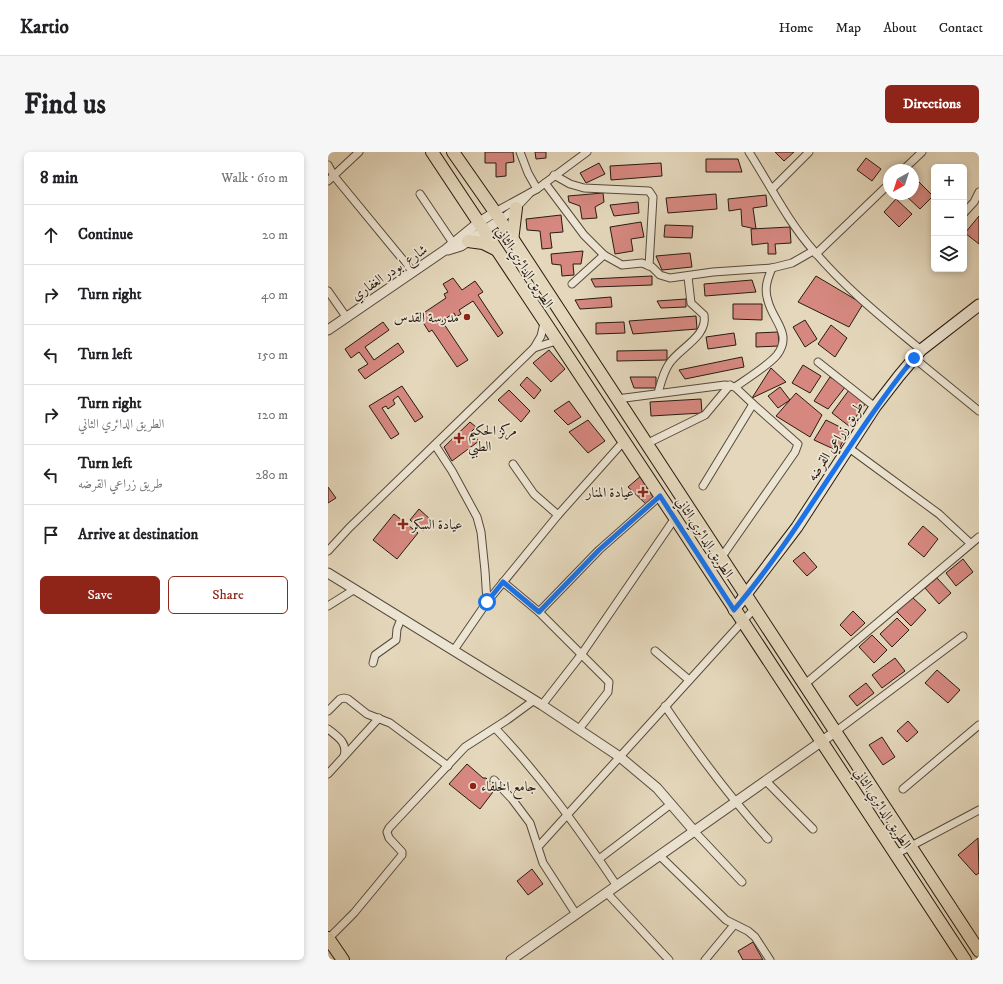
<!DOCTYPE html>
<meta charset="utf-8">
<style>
:root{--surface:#fff;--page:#f6f6f6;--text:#202124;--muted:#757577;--line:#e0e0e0;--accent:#8f2418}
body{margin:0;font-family:"IM FELL DW Pica",Amiri,serif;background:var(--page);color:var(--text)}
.controls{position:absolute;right:12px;top:12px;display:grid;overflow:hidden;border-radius:6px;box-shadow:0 2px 6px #0003}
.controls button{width:36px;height:36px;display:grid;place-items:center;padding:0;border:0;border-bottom:1px solid var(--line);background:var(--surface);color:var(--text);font:20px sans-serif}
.compass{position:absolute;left:555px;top:12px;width:36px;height:36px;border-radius:50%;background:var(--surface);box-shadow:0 2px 6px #0003;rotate:219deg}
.stop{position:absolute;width:12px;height:12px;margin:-9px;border:3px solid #1a73e8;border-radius:50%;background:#fff}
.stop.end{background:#1a73e8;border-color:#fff;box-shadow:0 1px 4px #0008}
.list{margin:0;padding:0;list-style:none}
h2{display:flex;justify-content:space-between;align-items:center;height:52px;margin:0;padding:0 16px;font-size:17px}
h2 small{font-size:13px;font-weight:400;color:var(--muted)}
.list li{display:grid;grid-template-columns:26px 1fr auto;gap:12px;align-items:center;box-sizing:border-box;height:60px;padding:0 16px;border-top:1px solid var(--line)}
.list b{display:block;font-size:15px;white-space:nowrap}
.list p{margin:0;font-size:13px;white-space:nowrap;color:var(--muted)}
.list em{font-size:13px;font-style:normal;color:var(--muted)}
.actions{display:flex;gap:8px;padding:12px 16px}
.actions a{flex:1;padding:9px 0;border:1px solid var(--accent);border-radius:6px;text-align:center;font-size:14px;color:var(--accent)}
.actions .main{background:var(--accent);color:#fff}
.icon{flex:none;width:22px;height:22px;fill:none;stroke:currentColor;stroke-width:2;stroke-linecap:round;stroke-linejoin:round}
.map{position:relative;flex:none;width:651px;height:808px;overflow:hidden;border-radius:6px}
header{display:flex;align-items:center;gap:24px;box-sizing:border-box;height:56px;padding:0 20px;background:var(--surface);border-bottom:1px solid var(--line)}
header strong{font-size:19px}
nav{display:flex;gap:22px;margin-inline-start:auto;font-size:14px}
.intro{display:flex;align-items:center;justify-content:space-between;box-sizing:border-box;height:96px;padding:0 24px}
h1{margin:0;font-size:28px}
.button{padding:10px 18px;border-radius:6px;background:var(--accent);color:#fff;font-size:14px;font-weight:700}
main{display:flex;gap:24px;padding:0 24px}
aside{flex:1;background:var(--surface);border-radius:6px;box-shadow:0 2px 6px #0003}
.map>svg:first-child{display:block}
.building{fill:#d68880;stroke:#271b11}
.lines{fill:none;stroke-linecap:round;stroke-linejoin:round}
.minor-casing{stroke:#564a3c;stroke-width:9}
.tertiary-casing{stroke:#564a3c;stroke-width:11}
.secondary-casing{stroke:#271b11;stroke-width:13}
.primary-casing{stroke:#271b11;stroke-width:14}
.minor{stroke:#ede5d3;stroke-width:7}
.tertiary{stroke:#ede5d3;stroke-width:9}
.secondary{stroke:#ede5d3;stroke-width:11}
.primary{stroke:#e4d7bb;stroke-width:12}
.route{stroke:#1a73e8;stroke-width:5}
.poi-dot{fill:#8f2418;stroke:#ede5d3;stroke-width:1.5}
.labels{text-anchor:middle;stroke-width:3.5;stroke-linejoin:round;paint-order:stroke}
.street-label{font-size:14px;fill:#271b11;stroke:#ede5d3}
.poi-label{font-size:14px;fill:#271b11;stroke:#ede5d3;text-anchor:start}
</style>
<header>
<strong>Kartio</strong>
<nav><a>Home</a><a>Map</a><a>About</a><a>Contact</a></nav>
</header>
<div class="intro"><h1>Find us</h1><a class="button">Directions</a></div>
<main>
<aside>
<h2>8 min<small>Walk · 610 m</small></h2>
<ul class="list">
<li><svg class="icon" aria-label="ahead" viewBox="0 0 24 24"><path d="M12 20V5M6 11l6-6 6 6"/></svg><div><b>Continue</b></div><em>20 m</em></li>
<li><svg class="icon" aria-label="right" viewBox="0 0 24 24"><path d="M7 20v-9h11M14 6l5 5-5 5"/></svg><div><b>Turn right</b></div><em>40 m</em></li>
<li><svg class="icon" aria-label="left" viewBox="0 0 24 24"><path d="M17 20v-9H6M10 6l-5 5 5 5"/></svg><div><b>Turn left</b></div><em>150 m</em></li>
<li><svg class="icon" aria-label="right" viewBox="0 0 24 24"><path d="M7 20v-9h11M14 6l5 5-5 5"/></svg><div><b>Turn right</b><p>الطريق الدائري الثاني</p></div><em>120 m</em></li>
<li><svg class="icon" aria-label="left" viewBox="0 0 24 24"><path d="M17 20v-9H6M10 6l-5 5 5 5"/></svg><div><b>Turn left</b><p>طريق زراعي القرضه</p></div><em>280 m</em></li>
<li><svg class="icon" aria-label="arrive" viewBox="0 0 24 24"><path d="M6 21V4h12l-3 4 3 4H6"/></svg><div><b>Arrive at destination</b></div></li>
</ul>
<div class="actions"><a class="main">Save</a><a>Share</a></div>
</aside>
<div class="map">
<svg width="651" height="808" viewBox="0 0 651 808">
<rect width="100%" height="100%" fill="#e4d7bb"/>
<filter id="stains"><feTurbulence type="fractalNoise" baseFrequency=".005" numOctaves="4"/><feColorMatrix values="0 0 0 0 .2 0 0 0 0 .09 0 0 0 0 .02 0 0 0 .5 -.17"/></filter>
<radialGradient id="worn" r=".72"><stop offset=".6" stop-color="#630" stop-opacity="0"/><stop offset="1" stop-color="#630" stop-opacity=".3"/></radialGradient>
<!-- building -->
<g class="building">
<polygon points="157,0 185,0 186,10 178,11 178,24 168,25 168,11 157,11"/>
<polygon points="207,0 218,0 218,6 208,7"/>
<polygon points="447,0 466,0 456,9"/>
<polygon points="538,6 553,17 544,29 529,18"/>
<polygon points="378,7 410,7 414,20 378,20"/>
<polygon points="271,11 277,22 258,31 252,21"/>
<polygon points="333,11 334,24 283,28 282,14"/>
<polygon points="590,29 605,44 592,57 577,43 585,42 585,34"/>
<polygon points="275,41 276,50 267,55 269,66 254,67 252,54 241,50 240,44"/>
<polygon points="388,42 389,57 340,61 338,46"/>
<polygon points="438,43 439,54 425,56 428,77 414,74 413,57 401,59 400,47"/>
<polygon points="568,47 584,62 571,75 556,60"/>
<polygon points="310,50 311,61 286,64 282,53"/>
<polygon points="233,63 235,80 222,81 224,96 214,97 212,79 199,78 198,67"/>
<polygon points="651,64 651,92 637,81"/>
<polygon points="313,70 316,85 303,87 305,99 287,102 282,75"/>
<polygon points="337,73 365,74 364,86 336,85"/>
<polygon points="462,75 463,91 447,92 448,102 440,102 440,91 424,93 423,77"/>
<polygon points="255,99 253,112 245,112 246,123 234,124 233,113 224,112 223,102"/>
<polygon points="362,101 364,115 334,118 328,104"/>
<polygon points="324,124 324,133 267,135 263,127"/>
<polygon points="488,124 535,152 521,175 470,150"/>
<polygon points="125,126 134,138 147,129 155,140 150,143 175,181 170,185 145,149 131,158 133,162 128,165 126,161 114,169 140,208 129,215 104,178 101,180 91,164 118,146 116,142 120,140 115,132"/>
<polygon points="424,128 428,140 377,144 376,132"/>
<polygon points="283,145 284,155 252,157 247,148"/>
<polygon points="358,147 358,155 333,156 329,149"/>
<polygon points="405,152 434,152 434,168 405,167"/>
<polygon points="368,164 369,177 305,182 301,169"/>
<polygon points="477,168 489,187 477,195 465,175"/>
<polygon points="55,170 61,178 37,195 46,208 70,191 76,200 37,227 30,218 40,212 31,200 23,206 17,197"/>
<polygon points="296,170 297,181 268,182 268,171"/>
<polygon points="503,173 519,186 507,205 490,192"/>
<polygon points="450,180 451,194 428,195 428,181"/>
<polygon points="406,181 408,193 380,197 378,185"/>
<polygon points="221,198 237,217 223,230 205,211"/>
<polygon points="339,198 339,208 289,209 289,199"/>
<polygon points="414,205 416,215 357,227 351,218"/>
<polygon points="475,213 493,224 482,241 464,231"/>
<polygon points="443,216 458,230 424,246"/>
<polygon points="199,225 213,238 206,247 192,233"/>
<polygon points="302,225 328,225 328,236 306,236"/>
<polygon points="502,225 518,234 500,257 486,249"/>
<polygon points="74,234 95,265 87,270 70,244 65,248 67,252 60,257 58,254 54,256 71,282 63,287 41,254"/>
<polygon points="452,235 462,248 450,256 440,244"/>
<polygon points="181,238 202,259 193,270 170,248"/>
<polygon points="521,238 538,251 521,274 504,261"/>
<polygon points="468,241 494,263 482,285 448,264"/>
<polygon points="373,247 374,261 323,264 322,250"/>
<polygon points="241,249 253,265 240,273 226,259"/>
<polygon points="260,268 277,289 260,301 241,280"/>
<polygon points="498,268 520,279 510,299 486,288"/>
<polygon points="142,270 148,275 143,280 151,289 124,309 116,295"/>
<polygon points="314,323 328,345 319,353 300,335"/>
<polygon points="0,335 8,346 0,351"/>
<polygon points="91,357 104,369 95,379 82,368"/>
<polygon points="66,362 90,381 69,407 45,388"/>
<polygon points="595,374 610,387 596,405 580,392"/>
<polygon points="476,400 489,415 479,424 465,409"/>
<polygon points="635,407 645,420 628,434 618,421"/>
<polygon points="609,426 623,441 611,452 597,436"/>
<polygon points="584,445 598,458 583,474 569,460"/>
<polygon points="525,459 537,471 523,484 512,473"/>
<polygon points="569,466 581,478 564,495 552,482"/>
<polygon points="544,483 559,498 546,511 531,495"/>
<polygon points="567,506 577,519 554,536 544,523"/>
<polygon points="609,518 632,538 620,551 597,531"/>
<polygon points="538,531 546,541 529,554 521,544"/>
<polygon points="580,569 590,580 579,590 569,579"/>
<polygon points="554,585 567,605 555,613 541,593"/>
<polygon points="139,612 155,626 158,626 168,636 152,657 121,632"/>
<polygon points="650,686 651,721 648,723 630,703"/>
<polygon points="204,717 215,732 200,743 189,729"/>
<polygon points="425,790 435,808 415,808 410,799"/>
</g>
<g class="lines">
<!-- minor casing -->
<g class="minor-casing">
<g id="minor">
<polyline points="192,0 200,21 209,37"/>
<path d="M421 0C442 33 460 70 486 99 517 136 556 167 593 198"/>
<polyline points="0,13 6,24 85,120"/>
<polyline points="575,18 594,0"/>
<polyline points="226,23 242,32 256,36 321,39 325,45 321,114"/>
<polyline points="0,29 31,0"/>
<polyline points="217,31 256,83 276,103 294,113 314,111 324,115 332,123 342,126 385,120 444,116 464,111 485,99"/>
<polyline points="444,37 481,0"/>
<polyline points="92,42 125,91"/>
<polyline points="167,60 209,37 259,0"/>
<polyline points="636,61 646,50 651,40"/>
<polyline points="172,68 188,56 201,42"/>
<polyline points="488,102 561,32"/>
<polyline points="244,132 276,103"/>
<polyline points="0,139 19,166"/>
<polyline points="206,196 228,189"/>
<polyline points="586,206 651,259"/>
<polyline points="490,210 547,255"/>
<path d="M407 235C417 228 441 213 449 203 465 182 445 169 440 149 436 137 439 128 444 116"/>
<path d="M330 241C333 231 335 221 341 212 351 196 380 185 376 163L363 151 360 125"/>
<polyline points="289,247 397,233 407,235 425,252"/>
<polyline points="318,292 377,263 402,233"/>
<polyline points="107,293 124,319 149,365 153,380 157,419 159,450 126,498"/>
<polyline points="521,296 611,362 642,391"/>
<polyline points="185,312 206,342 230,363"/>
<polyline points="375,334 425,252 470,292 467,300 393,406"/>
<polyline points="0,399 21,376 206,196 213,184 216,171"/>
<polyline points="175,430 211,460 281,530 280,540 251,577"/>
<polyline points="159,450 230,363 296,289"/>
<polyline points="0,454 27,437"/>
<polyline points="211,460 271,398 332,344"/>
<polyline points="327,499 361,528"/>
<polyline points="45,511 47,503 68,488 69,477 73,467"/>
<polyline points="476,533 651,385"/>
<polyline points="214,553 253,503 347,366"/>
<path d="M337 554C369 601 402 646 440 687"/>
<polyline points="0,559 12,547 16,546 20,547 39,562 62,571 120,614"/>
<path d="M167 576C213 624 252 679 289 734"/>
<path d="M0 577C10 585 20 591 16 604"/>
<polyline points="507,580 635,484"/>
<polyline points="0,622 51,566"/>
<polyline points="166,628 184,647 202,671 215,711 248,762"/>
<polyline points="438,629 485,677"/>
<polyline points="575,637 651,573"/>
<polyline points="367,680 414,730"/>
<polyline points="210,695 426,457"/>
<polyline points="568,702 651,658"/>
<polyline points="332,704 398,768 420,779 427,785 442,808"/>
<polyline points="271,707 343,652"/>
<polyline points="279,741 341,808"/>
<polyline points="0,787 26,761 74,703 74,700 61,686 59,680 61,676 137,595 179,568 205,549"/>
<polyline points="377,808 406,773"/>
</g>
</g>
<!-- tertiary casing -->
<g class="tertiary-casing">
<g id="tertiary">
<polyline points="120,98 133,94 172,68"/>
<polyline points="0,178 117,98 150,71 167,60"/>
<polyline points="0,421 214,553 292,605 329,636 367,680"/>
<polyline points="183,808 507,580"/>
</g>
</g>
<!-- secondary casing -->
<g class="secondary-casing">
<polyline id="secondary" points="406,458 469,375 547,255 571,224 593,198 651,153"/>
</g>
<!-- primary casing -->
<g class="primary-casing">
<g id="primary">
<polyline points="104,0 347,366 637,808"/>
<polyline points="125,0 167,60 651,799"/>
<polyline points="140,89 155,91 167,97"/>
<polyline points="184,89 188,56"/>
<polyline points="0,786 15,808"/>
</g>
</g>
<!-- minor -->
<use href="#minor" class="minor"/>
<!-- tertiary -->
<use href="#tertiary" class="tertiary"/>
<!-- secondary -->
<use href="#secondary" class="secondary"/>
<!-- primary -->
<use href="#primary" class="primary"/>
</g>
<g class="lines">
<!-- route -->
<path class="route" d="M159 450 175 430 211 460 271 398 332 344 406 458C473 379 521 286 586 206"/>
</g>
<!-- markers -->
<g class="poi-dot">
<circle cx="139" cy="165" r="4"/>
<path d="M129 280h4v4h4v4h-4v4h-4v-4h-4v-4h4z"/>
<path d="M313 334h4v4h4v4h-4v4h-4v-4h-4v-4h4z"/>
<path d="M73 366h4v4h4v4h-4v4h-4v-4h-4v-4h4z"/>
<circle cx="145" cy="634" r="4"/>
</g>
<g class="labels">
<!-- street labels -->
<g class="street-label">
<text transform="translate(197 115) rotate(57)" y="5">الطريق الدائري الثاني</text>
<text transform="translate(61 120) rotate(-34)" y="5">شارع ابودر الغفاري</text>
<text transform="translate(507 289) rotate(-57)" y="5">طريق زراعي القرضه</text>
<text transform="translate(377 385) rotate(57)" y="5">الطريق الدائري الثاني</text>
<text transform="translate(555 656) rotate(57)" y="5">الطريق الدائري الثاني</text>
</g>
<!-- poi labels -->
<g class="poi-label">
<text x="131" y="170" text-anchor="end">مدرسة القدس</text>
<text x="140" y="283">مركز الحكيم<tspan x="140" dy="16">الطبي</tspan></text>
<text x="306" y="345" text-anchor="end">عيادة المنار</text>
<text x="84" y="377">عيادة السكر</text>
<text x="153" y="639">جامع الخلفاء</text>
</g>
</g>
<rect width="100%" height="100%" filter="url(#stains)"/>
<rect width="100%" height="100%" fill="url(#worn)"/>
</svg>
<div class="controls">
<button>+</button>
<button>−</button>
<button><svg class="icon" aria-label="layers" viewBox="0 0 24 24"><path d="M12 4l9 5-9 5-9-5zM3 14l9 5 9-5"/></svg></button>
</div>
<svg class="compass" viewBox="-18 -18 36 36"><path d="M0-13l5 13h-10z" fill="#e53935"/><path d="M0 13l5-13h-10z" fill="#757577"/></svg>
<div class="stop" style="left:159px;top:450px"></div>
<div class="stop end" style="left:586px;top:206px"></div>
</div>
</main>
